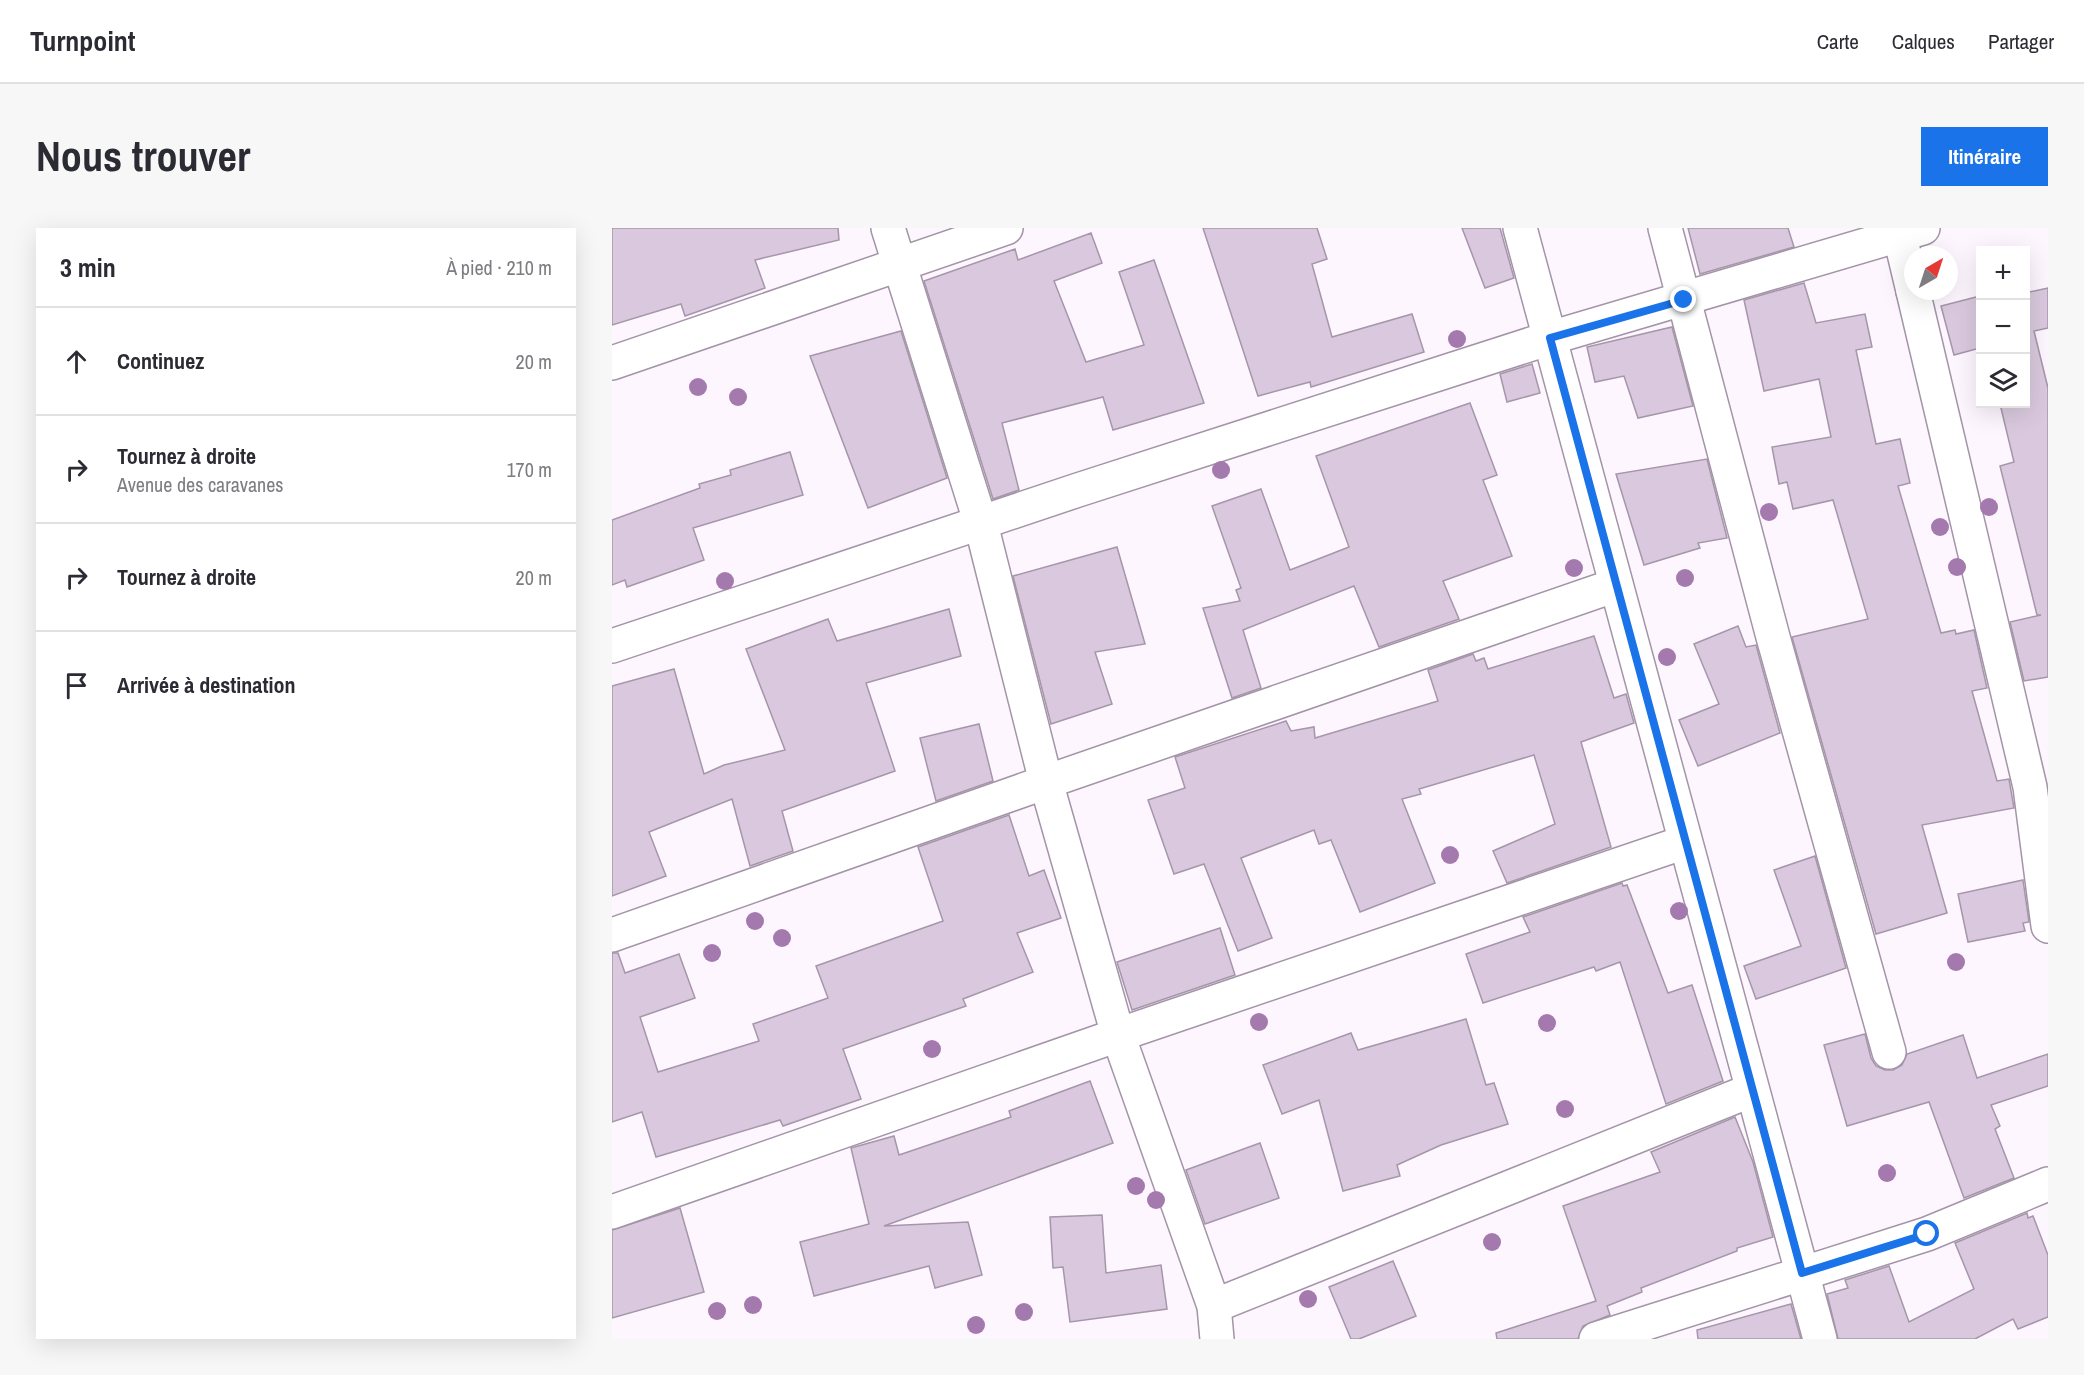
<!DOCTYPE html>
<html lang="fr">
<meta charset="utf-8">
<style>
:root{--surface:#fff;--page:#f7f7f7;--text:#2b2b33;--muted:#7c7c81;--line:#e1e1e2;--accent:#1a73e8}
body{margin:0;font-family:"Archivo Narrow",sans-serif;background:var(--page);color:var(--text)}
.controls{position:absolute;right:18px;top:18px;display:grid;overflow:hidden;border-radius:0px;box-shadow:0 6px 24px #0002}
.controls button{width:54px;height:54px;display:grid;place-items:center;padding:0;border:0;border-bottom:2px solid var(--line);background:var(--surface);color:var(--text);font:30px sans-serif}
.compass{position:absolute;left:1292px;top:18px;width:54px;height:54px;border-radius:50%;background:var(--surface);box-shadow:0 6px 24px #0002;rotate:39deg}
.stop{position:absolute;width:18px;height:18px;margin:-14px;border:4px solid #1a73e8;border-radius:50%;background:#fff}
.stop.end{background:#1a73e8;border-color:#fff;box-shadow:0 2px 6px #0008}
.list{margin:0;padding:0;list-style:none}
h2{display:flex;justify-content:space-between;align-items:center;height:78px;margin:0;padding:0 24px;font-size:26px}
h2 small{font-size:20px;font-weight:400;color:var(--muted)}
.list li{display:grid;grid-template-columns:39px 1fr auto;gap:18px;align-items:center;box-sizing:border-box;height:108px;padding:0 24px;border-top:2px solid var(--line)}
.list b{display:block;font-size:22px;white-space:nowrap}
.list p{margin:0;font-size:20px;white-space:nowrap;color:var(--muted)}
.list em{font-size:20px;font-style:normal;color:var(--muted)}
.icon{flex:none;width:33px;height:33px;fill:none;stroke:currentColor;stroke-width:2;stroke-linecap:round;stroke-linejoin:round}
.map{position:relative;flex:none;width:1436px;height:1111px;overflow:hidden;border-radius:0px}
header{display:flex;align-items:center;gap:36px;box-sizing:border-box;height:84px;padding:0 30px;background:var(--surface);border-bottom:2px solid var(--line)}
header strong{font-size:28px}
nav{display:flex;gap:33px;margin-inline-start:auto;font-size:21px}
.intro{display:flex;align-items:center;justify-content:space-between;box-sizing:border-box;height:144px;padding:0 36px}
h1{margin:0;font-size:42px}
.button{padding:15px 27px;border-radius:0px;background:var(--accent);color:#fff;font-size:21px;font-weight:700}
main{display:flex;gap:36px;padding:0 36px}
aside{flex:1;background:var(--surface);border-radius:0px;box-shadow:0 6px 24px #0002}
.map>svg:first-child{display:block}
.building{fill:#dac9de;stroke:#a596aa;stroke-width:1.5}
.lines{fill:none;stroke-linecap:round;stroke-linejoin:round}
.minor-casing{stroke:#a494a8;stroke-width:36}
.minor{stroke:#fff;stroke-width:33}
.tree{fill:#a379ae}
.route{stroke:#1a73e8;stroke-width:8}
</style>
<header>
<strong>Turnpoint</strong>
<nav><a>Carte</a><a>Calques</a><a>Partager</a></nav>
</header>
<div class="intro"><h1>Nous trouver</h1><a class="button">Itinéraire</a></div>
<main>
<aside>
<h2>3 min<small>À pied · 210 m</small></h2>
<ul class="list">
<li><svg class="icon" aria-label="ahead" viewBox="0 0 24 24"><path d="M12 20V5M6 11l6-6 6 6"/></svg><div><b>Continuez</b></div><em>20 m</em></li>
<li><svg class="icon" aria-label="right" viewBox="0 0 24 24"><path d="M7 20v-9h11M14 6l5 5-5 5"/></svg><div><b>Tournez à droite</b><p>Avenue des caravanes</p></div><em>170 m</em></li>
<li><svg class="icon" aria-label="right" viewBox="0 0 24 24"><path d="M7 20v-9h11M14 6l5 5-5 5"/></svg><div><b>Tournez à droite</b></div><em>20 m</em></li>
<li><svg class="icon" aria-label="arrive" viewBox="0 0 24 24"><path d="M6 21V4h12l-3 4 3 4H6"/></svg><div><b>Arrivée à destination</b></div></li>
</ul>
</aside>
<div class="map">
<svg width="1436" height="1111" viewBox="0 0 1436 1111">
<rect width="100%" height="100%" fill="#fdf6ff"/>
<!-- building -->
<g class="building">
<polygon points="0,0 226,0 227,12 143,32 153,60 73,88 69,76 0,97"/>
<polygon points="591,0 705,0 715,31 700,36 720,109 800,86 812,124 699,159 698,154 646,168"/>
<polygon points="850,0 888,0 902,50 873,60"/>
<polygon points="1076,0 1176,0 1182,19 1088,46"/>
<polygon points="479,5 490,35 442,53 474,134 532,117 507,44 542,32 592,175 501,202 491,169 390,195 407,262 381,271 312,53 403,21 406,32"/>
<polygon points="1192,55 1204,95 1253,86 1260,119 1244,122 1264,216 1288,211 1298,255 1286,258 1329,405 1343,402 1344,406 1362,402 1375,460 1360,463 1385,553 1397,551 1402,580 1310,597 1335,685 1264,706 1180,409 1256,391 1221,272 1181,281 1175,254 1167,256 1160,219 1219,209 1207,151 1152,163 1132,72"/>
<polygon points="1436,60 1436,100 1422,103 1436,160 1436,449 1412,453 1398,394 1429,387 1425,387 1388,238 1402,234 1388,176 1413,176 1413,65"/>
<polygon points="1368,68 1368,120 1342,127 1329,78"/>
<polygon points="1060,99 1081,178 1026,190 1012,148 983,154 975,119"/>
<polygon points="289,103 335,250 256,280 198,128"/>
<polygon points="920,136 928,165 895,174 888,146"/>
<polygon points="858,175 885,247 871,252 900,328 831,353 847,391 767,419 742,358 631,402 649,460 620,470 591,380 628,373 624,362 629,360 600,278 649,261 678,342 737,319 704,228"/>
<polygon points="178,224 191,267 81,300 92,332 15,359 13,352 0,357 0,292 88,260 87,256 119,247 118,242"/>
<polygon points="1095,231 1115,310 1086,315 1088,320 1032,337 1004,246"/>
<polygon points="505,319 533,416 483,424 500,476 439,496 401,348"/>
<polygon points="337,381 349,428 254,455 283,543 170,583 181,623 138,638 120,571 37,604 54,648 0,668 0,458 62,441 92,546 112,537 173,522 134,421 216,391 225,413"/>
<polygon points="1126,398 1134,419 1144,417 1168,505 1086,538 1067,492 1107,476 1082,416"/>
<polygon points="982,408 1002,470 1014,466 1022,495 969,514 999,619 895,655 881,623 943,596 922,527 807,561 809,566 790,571 823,655 748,684 719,612 707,616 702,602 629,630 660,710 626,723 592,636 562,646 536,572 573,560 563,529 674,493 679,503 702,499 703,510 826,473 816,442 861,426 864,433 872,430 876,441"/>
<polygon points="367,496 381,553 324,573 308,510"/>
<polygon points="397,587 417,648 432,642 449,690 405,705 421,744 351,771 354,778 231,821 249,871 171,898 168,892 44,929 30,884 0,894 0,725 6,725 13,745 67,726 83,770 28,789 46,844 147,813 141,796 216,770 204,738 331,693 306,619"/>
<polygon points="1203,628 1234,740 1144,771 1132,738 1189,718 1162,642"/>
<polygon points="1411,652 1417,694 1411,695 1413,703 1356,714 1346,666"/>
<polygon points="1010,655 1011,658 1015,657 1056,765 1080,757 1111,853 1054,876 1008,734 984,743 982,739 871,775 854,726 918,704 911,689"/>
<polygon points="608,700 623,747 520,782 505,734"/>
<polygon points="854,791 874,857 882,855 896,896 829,917 785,937 788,948 731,963 707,872 670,886 651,837 739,805 746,822"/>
<polygon points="1253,806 1259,830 1264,838 1273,842 1281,842 1290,837 1295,826 1351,807 1365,850 1436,826 1436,858 1379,877 1388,898 1383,901 1402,950 1352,970 1317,874 1235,898 1212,817"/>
<polygon points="478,853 501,915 272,998 356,994 370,1047 323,1060 317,1038 202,1068 188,1014 257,996 239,920 282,908 287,927 399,889 397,883"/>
<polygon points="1123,889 1141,934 1161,1009 1125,1020 1125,1023 1029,1060 1030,1064 995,1078 998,1087 971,1098 966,1111 885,1111 884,1105 984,1073 951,978 1048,944 1039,924"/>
<polygon points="648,915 667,970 593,996 574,942"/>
<polygon points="68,980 92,1064 0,1090 0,1002"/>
<polygon points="1415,985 1416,990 1421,988 1436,1027 1436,1089 1406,1101 1401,1091 1363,1111 1226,1111 1215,1066 1236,1060 1233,1052 1277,1038 1297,1094 1362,1061 1343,1015"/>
<polygon points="490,987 494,1045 549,1037 555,1081 458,1094 451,1039 441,1040 438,989"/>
<polygon points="781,1033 804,1088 747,1111 739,1111 717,1059"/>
<polygon points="1179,1076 1189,1111 1086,1111 1085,1102"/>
</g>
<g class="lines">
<!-- minor casing -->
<g class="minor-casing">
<g id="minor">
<polyline points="276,0 369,296 434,554 506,807 602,1078 605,1111"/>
<polyline points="908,0 1208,1111"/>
<polyline points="1053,0 1161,409 1277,824"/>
<polyline points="1286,0 1301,63"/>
<polyline points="1301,63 1418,559 1436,698"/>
<polyline points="0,135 394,0"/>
<polyline points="0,418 466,262 938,110 1311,0"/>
<polyline points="0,707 434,554 1004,357"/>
<polyline points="0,984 506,807 1073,614"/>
<polyline points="602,1078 1140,862"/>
<polyline points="984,1111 1315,1006 1436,956"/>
</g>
</g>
<!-- minor -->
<use href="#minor" class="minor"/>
</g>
<!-- trees -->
<g class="tree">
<circle cx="845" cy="111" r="9"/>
<circle cx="86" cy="159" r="9"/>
<circle cx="126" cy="169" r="9"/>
<circle cx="609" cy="242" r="9"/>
<circle cx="1377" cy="279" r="9"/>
<circle cx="1157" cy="284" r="9"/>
<circle cx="1328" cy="299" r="9"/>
<circle cx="1345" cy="339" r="9"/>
<circle cx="962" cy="340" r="9"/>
<circle cx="1073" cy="350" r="9"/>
<circle cx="113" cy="353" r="9"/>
<circle cx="1055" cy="429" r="9"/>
<circle cx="838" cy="627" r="9"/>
<circle cx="1067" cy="683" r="9"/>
<circle cx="143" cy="693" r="9"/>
<circle cx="170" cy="710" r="9"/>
<circle cx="100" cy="725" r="9"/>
<circle cx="1344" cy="734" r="9"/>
<circle cx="647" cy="794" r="9"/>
<circle cx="935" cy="795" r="9"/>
<circle cx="320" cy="821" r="9"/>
<circle cx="953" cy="881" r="9"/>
<circle cx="1275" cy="945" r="9"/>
<circle cx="524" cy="958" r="9"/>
<circle cx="544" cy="972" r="9"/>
<circle cx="880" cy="1014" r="9"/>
<circle cx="696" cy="1071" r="9"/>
<circle cx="141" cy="1077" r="9"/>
<circle cx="105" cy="1083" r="9"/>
<circle cx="412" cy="1084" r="9"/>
<circle cx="364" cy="1097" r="9"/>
</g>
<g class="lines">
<!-- route -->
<polyline class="route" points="1072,72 938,110 1190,1045 1315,1006"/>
</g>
</svg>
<div class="controls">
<button>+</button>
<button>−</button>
<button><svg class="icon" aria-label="layers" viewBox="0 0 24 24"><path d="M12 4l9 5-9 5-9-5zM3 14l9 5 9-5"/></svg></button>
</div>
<svg class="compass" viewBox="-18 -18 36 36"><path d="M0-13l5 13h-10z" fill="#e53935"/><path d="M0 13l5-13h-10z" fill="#7c7c81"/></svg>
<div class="stop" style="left:1315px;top:1006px"></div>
<div class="stop end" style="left:1072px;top:72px"></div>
</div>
</main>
